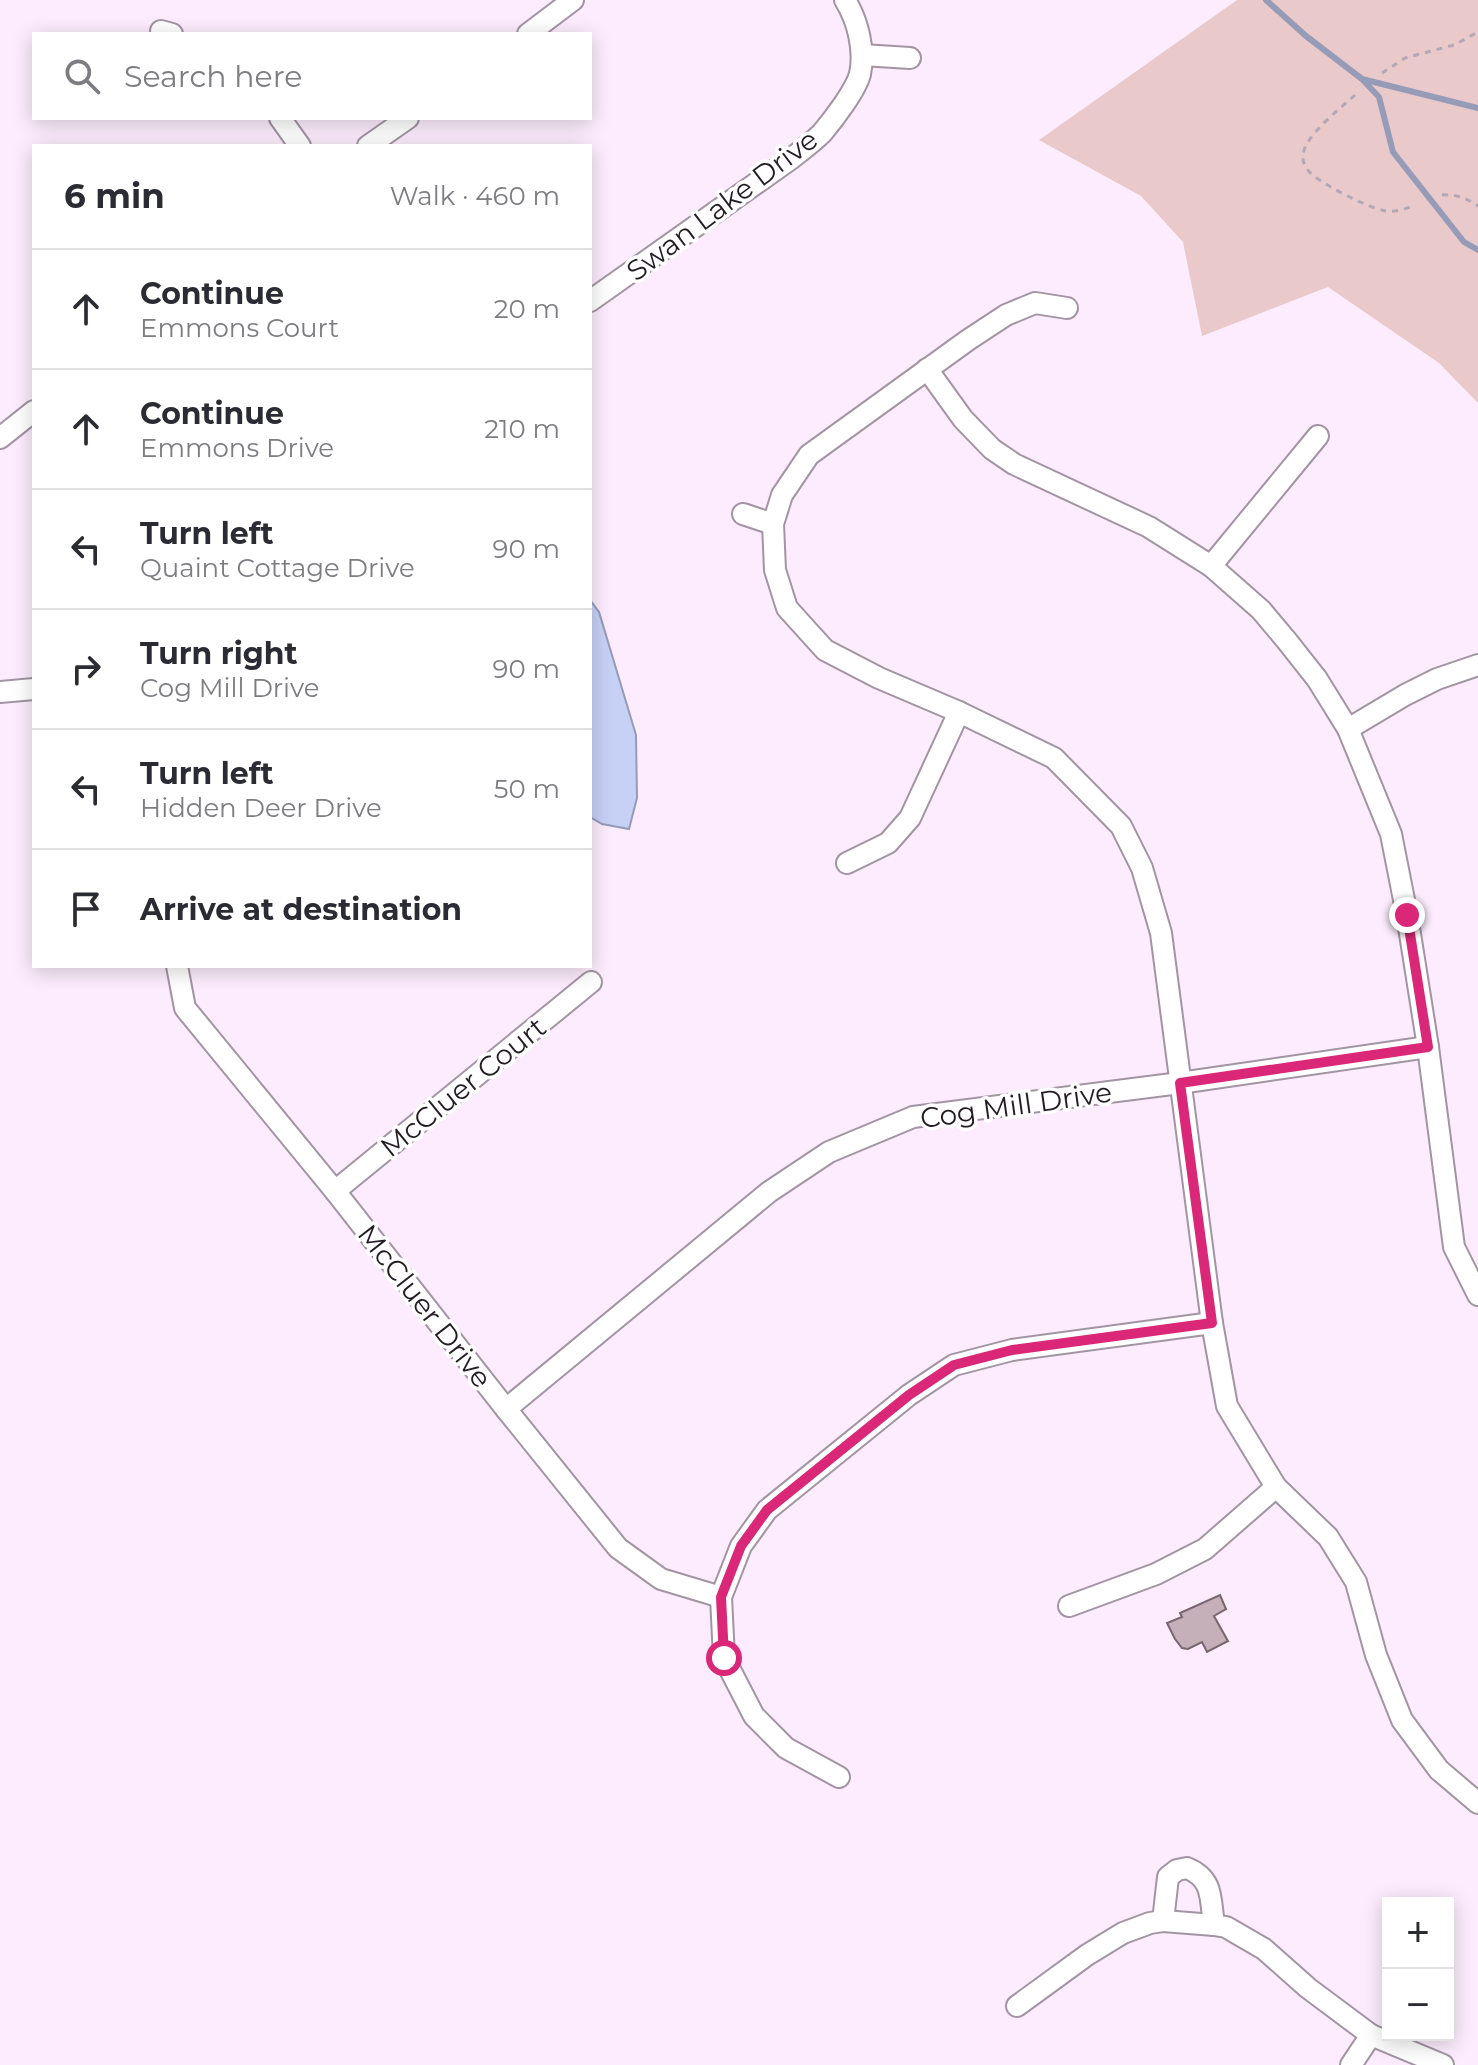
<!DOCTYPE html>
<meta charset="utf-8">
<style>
:root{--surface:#fff;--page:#f7f7f7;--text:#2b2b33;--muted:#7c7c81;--line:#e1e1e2}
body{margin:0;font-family:Montserrat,sans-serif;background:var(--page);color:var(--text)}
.controls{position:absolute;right:24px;bottom:24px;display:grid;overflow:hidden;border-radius:0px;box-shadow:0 4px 20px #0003}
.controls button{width:72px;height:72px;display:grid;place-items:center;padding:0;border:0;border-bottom:2px solid var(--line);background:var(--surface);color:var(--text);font:40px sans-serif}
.stop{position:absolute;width:24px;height:24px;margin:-18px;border:6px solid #db2777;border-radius:50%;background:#fff}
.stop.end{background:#db2777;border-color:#fff;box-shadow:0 2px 8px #0008}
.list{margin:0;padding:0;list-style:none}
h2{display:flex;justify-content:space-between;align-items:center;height:104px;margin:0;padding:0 32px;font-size:34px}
h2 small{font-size:26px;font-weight:400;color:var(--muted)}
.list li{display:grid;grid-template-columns:52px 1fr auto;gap:24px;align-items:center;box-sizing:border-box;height:120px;padding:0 32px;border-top:2px solid var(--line)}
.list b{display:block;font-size:30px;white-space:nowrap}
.list p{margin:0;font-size:26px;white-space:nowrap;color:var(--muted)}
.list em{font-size:26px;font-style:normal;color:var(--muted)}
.icon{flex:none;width:44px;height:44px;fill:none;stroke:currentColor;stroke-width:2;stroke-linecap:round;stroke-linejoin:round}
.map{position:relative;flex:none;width:1478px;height:2065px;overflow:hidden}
.search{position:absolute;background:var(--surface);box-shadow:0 4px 20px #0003;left:32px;top:32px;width:560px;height:88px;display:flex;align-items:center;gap:20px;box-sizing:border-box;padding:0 28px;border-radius:0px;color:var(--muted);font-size:30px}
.panel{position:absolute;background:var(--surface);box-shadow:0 4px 20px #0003;left:32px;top:144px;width:560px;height:824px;border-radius:0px}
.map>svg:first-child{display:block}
.green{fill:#e9c9c9}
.water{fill:#c7d1f6;stroke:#969bb7;stroke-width:2}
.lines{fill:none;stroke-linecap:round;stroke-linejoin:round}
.stream{stroke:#969bb7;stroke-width:6}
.building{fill:#c5afb8;stroke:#78656d;stroke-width:2}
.minor-casing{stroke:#a394a3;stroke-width:24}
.path{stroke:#b4a8b5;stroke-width:3;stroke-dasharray:6 6;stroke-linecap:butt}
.minor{stroke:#fff;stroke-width:20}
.route{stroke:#db2777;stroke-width:10}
.labels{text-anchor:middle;stroke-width:7;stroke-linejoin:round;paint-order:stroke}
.street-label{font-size:28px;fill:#231d23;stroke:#fff}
</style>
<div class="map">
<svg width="1478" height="2065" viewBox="0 0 1478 2065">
<rect width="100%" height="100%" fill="#fcecfd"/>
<!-- green -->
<polygon class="green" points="1237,0 1478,0 1478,403 1439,363 1328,287 1202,336 1183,242 1141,196 1039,140"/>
<!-- water -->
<polygon class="water" points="590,600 599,612 636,735 637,798 629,829 602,824 590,817"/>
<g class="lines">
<!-- stream -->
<g class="stream">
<polyline points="1266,0 1306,36 1362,79 1379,97 1393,152 1464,242 1478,250"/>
<polyline points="1362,79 1478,108"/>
</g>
</g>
<!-- building -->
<polygon class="building" points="1220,1595 1226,1609 1214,1616 1228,1641 1207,1652 1202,1642 1188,1649 1182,1648 1175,1639 1167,1623 1182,1617 1180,1613"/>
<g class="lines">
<!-- minor casing -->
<g class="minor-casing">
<g id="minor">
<polyline points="161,31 172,34"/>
<polyline points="528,34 573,0"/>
<polyline points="862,55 910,58"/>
<polyline points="280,118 300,146"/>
<polyline points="368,146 408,118"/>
<path d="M590 301 792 158C802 150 813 142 822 133 833 120 856 90 860 74 865 50 858 21 845 0"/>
<polyline points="1067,308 1035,303 1006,315 968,340 809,455 782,495 773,524 775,570 787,608 825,650 879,678 959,712 1054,758 1121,826 1142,868 1161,933 1212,1323 1227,1406 1276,1487 1328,1537 1356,1582 1376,1655 1402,1720 1439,1770 1478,1803"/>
<polyline points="927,369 963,419 992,449 1014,464 1149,527 1211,566 1261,610 1287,641 1317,679 1348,729 1391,834 1407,915 1428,1047 1454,1247 1478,1295"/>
<polyline points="0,438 34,411"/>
<polyline points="743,514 773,524"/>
<polyline points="1211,566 1318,436"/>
<polyline points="0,692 34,689"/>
<polyline points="1348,729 1405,695 1437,679 1478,665"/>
<polyline points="847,863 888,843 910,818 959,712"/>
<polyline points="177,966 185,1008 335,1191 506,1409 618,1548 661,1579 721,1597"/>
<polyline points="335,1191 591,982"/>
<polyline points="506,1409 769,1192 829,1152 913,1117 1180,1083 1428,1047"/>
<polyline points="1069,1606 1156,1574 1205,1549 1276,1487"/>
<polyline points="839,1777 786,1748 754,1716 724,1658 721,1597 741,1546 767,1510 909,1395 954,1365 1012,1350 1212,1323"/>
<path d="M1163 1921 1168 1877 1177 1870 1187 1868C1214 1879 1210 1899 1214 1925"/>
<polyline points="1017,2006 1087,1955 1123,1933 1150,1923 1163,1921 1214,1925 1226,1927 1264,1949 1308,1988 1371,2035 1443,2065"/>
<polyline points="1351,2065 1371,2035"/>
</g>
</g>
<!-- path -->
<g class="path">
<polyline points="1382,73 1405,58 1454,45 1478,32"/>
<path d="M1355 95C1340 109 1305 135 1303 155 1302 163 1307 171 1314 176 1328 187 1368 208 1386 211 1394 212 1403 210 1410 207"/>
<path d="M1442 195C1457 194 1466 198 1478 206"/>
</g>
<!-- minor -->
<use href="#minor" class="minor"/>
</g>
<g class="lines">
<!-- route -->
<polyline class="route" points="724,1658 721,1597 741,1546 767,1510 909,1395 954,1365 1012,1350 1212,1323 1180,1083 1428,1047 1407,915"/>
</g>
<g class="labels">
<!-- street labels -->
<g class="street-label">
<text transform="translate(722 205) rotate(-37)" y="10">Swan Lake Drive</text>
<text transform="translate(463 1087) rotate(-39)" y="10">McCluer Court</text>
<text transform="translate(1016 1105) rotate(-8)" y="10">Cog Mill Drive</text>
<text transform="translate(425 1306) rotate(52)" y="10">McCluer Drive</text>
</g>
</g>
</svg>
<div class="controls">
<button>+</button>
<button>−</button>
</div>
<div class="stop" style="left:724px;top:1658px"></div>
<div class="stop end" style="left:1407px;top:915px"></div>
<div class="search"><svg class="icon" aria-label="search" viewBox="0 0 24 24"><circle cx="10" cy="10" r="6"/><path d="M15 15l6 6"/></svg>Search here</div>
<section class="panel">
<h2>6 min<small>Walk · 460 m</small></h2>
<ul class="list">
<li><svg class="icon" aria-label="ahead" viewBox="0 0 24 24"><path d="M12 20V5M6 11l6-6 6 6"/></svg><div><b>Continue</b><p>Emmons Court</p></div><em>20 m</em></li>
<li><svg class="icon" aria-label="ahead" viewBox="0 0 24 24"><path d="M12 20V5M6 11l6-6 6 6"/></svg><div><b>Continue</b><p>Emmons Drive</p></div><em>210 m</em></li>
<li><svg class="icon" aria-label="left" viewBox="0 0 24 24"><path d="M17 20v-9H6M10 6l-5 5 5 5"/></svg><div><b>Turn left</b><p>Quaint Cottage Drive</p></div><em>90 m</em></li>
<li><svg class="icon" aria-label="right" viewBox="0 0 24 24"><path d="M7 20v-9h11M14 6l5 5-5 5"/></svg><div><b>Turn right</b><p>Cog Mill Drive</p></div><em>90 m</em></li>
<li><svg class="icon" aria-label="left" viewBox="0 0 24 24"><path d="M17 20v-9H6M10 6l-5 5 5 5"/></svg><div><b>Turn left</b><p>Hidden Deer Drive</p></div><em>50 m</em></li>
<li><svg class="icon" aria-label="arrive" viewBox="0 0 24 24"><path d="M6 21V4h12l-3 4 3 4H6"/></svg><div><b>Arrive at destination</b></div></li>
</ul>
</section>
</div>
